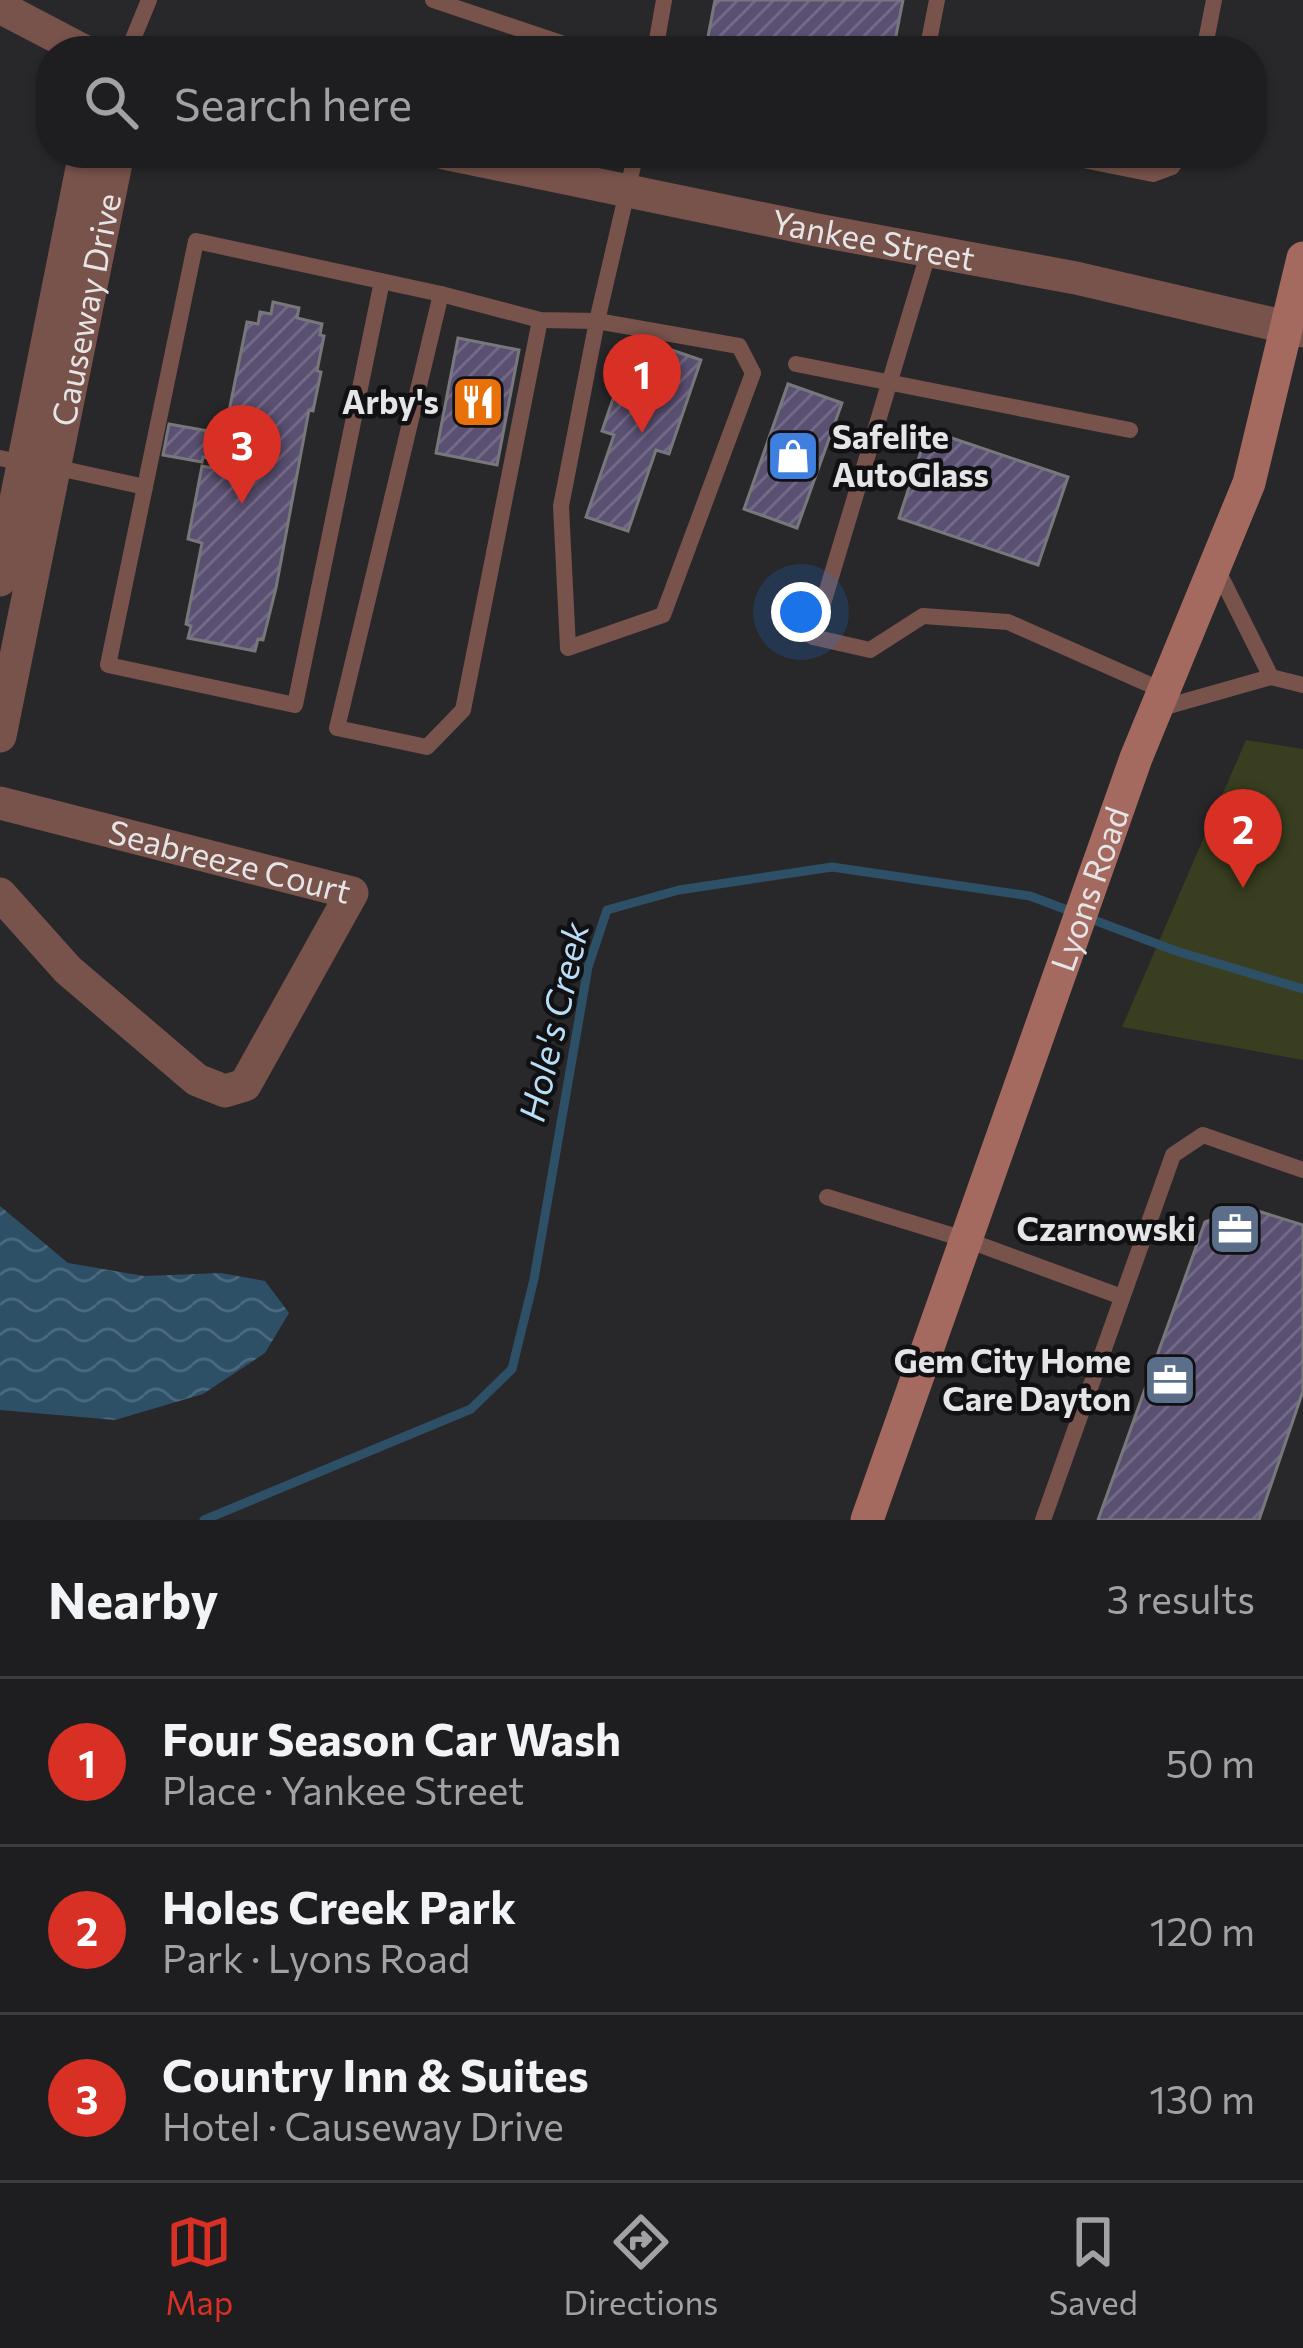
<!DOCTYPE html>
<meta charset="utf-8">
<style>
:root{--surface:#1e1d20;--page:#262629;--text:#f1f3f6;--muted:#a1a2a5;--line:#3c3b3e;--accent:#d93025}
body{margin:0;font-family:Commissioner,sans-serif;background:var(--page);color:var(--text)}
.you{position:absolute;left:801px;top:612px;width:42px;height:42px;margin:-30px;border:9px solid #fff;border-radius:50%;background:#1a73e8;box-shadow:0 0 0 18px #1a73e833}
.badge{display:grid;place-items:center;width:78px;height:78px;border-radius:50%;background:var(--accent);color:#fff;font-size:39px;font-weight:700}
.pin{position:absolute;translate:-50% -99px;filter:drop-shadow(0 3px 6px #0008)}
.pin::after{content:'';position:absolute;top:63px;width:42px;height:36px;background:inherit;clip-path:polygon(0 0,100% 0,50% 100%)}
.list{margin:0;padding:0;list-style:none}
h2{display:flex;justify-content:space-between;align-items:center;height:156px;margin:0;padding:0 48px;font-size:51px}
h2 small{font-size:39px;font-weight:400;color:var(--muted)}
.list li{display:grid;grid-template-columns:78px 1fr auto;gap:36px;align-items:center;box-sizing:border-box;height:168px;padding:0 48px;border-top:3px solid var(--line)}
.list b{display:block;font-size:45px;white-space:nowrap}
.list p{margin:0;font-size:39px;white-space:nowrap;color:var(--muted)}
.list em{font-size:39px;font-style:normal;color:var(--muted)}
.icon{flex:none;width:66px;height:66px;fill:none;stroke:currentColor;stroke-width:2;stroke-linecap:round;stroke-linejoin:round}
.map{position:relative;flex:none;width:1303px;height:1520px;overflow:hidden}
.search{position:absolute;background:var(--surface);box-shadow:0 3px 9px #0004;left:36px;right:36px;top:36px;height:132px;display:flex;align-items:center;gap:30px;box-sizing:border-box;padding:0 42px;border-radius:48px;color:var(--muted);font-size:45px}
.sheet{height:660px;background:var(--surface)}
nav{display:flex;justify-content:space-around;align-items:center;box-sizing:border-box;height:168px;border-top:3px solid var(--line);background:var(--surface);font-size:33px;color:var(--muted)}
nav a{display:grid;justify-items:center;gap:6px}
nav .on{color:var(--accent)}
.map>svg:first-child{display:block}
.park{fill:#383e1f}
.water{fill:url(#water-waves)}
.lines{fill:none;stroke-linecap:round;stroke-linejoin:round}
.stream{stroke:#2d5067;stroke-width:9}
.building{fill:url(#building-hatch);stroke:#78777b;stroke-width:3}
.service{stroke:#78534b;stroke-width:16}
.minor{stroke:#78534b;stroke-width:33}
.tertiary{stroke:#78534b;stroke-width:33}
.secondary{stroke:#a56a5f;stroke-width:33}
.labels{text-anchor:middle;stroke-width:9;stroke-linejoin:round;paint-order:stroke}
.street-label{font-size:33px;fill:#e5e5e7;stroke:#111012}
.poi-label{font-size:33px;font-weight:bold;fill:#e5e5e7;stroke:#111012;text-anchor:end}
.water-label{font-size:36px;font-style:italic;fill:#b9ddf6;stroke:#111012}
</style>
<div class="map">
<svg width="1303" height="1520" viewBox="0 0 1303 1520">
<defs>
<pattern id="water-waves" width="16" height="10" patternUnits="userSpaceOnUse" patternTransform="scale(3)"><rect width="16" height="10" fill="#2d5067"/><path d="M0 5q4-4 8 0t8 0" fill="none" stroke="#4b697d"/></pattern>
<pattern id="building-hatch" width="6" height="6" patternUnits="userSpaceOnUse" patternTransform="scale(3)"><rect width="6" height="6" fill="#5a5072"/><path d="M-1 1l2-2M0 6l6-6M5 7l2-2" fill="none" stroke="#726986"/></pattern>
</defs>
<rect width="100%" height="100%" fill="#28272a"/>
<!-- park -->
<polygon class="park" points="1246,740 1303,749 1303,1060 1122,1027"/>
<!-- water -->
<polygon class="water" points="0,1206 68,1263 144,1276 221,1273 265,1281 289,1313 265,1353 203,1394 115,1420 0,1410"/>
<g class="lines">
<!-- stream -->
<polyline class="stream" points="204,1520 471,1409 512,1369 534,1279 588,967 607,910 679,890 832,867 1030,896 1176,951 1303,989"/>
</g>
<!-- building -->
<g class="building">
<polygon points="715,0 903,0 893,51 728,51 706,47"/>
<polygon points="273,302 299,308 297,318 322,324 320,335 324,336 317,371 321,372 313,411 309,410 276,588 263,640 258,639 255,651 188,638 191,626 186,624 202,543 188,539 202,466 217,469 219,460 203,457 202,462 163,455 169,424 208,431 206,438 223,441 247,322 258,324 260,312 271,314"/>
<polygon points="634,337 701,360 669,454 656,450 628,531 586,517 614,435 602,431"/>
<polygon points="458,338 519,350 497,465 436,453"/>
<polygon points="788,384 842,403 797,528 744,509"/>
<polygon points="928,430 1068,477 1038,565 899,518"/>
<polygon points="1245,1207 1303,1225 1303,1391 1259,1520 1098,1520 1205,1222"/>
</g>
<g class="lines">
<!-- service -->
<g class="service">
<polyline points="433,0 585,51"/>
<polyline points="128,51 149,0"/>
<polyline points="655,51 664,0"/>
<polyline points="927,51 937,0"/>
<polyline points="1204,51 1214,0"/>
<polyline points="1048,153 1153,174 1172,167 1181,153"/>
<polyline points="929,251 813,637 870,650 923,616 1008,622 1164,691"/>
<polyline points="382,281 295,705 108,665 196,241 441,294 540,320 597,321 739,346 753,373 663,615 568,648 561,506 597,321 636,153"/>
<polyline points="441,294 337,728 427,747 463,710 540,320"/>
<polyline points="796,364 1130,430"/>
<polyline points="0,458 24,463"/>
<polyline points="54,467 145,487"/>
<polyline points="1271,677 1303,685"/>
<polyline points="1158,709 1271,677 1217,569"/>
<polyline points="827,1197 967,1240 1122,1297"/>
<polyline points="1043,1520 1173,1155 1203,1135 1303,1170"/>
</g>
<!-- minor -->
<g class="minor">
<polyline points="0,580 85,153"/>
<path id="s1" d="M0 736 118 153"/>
<path id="s2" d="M0 803 352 893 245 1085 225 1091 197 1080 68 970 0 894"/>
</g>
<!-- tertiary -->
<g class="tertiary">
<polyline points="0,7 84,51"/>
<path id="s3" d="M444 153 817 230 1076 278 1303 331"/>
</g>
<!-- secondary -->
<path class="secondary" id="s4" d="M867 1520 1136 758 1249 483 1303 258"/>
</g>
<!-- icons -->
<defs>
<g id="restaurant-square" transform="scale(2.7)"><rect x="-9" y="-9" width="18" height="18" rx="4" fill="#e8710a" stroke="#111012"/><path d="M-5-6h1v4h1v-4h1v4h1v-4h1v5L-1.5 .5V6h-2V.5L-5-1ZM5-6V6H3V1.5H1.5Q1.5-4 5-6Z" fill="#fff"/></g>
<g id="shop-square" transform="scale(2.7)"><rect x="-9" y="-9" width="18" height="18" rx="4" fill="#3f7fe0" stroke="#111012"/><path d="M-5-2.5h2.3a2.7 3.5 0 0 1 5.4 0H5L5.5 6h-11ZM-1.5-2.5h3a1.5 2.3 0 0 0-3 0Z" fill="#fff"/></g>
<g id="office-square" transform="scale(2.7)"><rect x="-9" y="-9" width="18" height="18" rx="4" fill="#5c6f8a" stroke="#111012"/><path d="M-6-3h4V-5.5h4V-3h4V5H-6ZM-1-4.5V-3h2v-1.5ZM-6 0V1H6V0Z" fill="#fff"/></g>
</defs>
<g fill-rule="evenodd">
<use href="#restaurant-square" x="478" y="402"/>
<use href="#shop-square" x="793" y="456"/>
<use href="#office-square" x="1235" y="1229"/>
<use href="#office-square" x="1170" y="1380"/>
</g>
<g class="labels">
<!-- street labels -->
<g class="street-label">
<text dy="12" stroke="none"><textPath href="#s3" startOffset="438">Yankee Street</textPath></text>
<text dy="12" stroke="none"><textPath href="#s1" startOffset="435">Causeway Drive</textPath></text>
<text dy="12" stroke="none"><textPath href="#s2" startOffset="237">Seabreeze Court</textPath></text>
<text dy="12" stroke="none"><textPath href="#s4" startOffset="669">Lyons Road</textPath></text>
</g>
<!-- poi labels -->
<g class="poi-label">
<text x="439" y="414">Arby's</text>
<text x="832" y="449" text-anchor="start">Safelite<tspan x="832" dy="38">AutoGlass</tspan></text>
<text x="1196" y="1241">Czarnowski</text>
<text x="1131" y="1373">Gem City Home<tspan x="1131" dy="38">Care Dayton</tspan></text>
</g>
<!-- water labels -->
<g class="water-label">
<text transform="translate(554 1022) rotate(-77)" y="13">Hole's Creek</text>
</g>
</g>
</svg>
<div class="you"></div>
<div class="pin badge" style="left:642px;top:433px">1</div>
<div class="pin badge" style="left:1243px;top:888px">2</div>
<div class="pin badge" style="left:242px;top:504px">3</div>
<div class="search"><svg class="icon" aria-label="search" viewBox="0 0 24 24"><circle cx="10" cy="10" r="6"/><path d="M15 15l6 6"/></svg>Search here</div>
</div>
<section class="sheet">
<h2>Nearby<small>3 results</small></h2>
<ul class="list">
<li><span class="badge">1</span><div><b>Four Season Car Wash</b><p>Place · Yankee Street</p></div><em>50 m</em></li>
<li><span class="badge">2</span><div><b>Holes Creek Park</b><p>Park · Lyons Road</p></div><em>120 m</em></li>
<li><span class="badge">3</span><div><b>Country Inn &amp; Suites</b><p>Hotel · Causeway Drive</p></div><em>130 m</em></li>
</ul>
</section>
<nav>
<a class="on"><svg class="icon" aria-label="map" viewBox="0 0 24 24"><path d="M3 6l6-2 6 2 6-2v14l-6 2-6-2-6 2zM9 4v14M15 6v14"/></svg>Map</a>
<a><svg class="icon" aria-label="directions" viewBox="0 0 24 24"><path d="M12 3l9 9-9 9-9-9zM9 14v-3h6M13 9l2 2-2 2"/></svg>Directions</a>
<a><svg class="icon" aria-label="saved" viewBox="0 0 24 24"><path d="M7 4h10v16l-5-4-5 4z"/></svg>Saved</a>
</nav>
